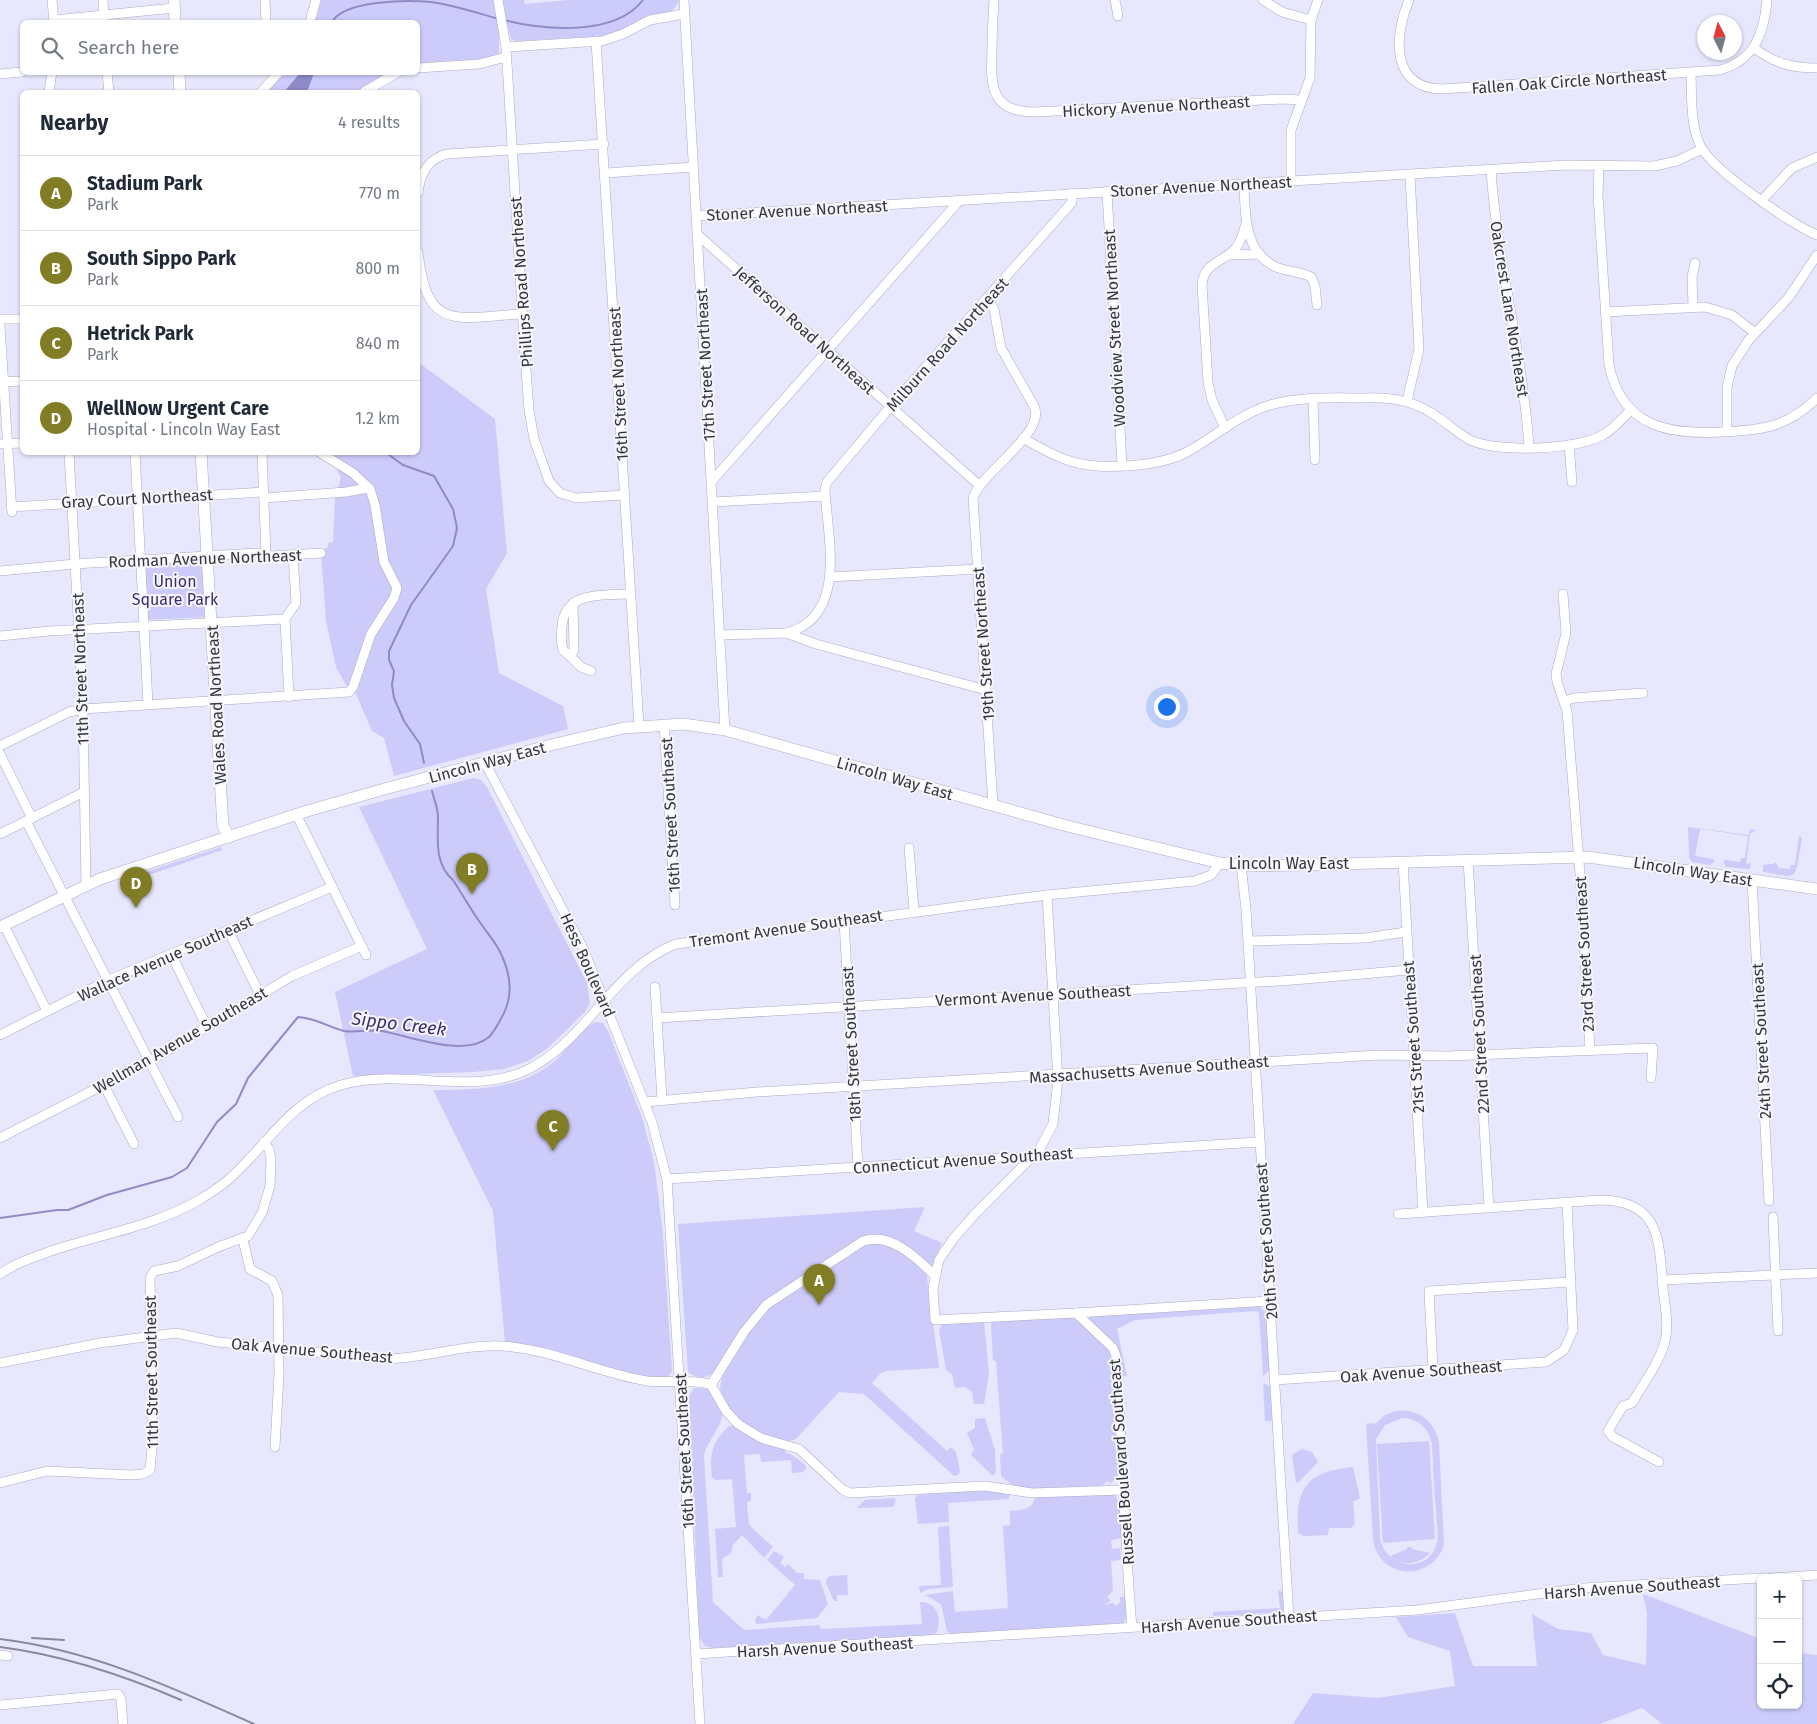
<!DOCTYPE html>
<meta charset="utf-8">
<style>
:root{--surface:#fff;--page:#f6f6f7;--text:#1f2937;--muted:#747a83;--line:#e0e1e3;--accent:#817d25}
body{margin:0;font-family:"Fira Sans",sans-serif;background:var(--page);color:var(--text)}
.controls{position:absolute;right:15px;bottom:15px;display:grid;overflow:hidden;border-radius:8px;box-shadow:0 1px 4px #0004}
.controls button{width:45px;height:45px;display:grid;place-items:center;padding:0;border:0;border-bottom:1px solid var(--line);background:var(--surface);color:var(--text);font:25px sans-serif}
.compass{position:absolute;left:1697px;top:15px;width:45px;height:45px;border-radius:50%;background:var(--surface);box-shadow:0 1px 4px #0004;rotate:354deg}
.you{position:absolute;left:1166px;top:706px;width:18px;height:18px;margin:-12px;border:4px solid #fff;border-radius:50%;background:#1a73e8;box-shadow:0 0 0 8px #1a73e833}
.badge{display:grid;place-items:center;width:32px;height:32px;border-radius:50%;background:var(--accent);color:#fff;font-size:16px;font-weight:700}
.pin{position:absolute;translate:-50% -41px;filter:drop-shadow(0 1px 2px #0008)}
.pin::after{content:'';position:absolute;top:26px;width:18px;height:15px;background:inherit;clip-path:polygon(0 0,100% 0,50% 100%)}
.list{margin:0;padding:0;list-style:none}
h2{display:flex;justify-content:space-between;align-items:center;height:65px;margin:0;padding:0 20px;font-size:21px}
h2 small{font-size:16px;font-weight:400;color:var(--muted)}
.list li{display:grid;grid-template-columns:32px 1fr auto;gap:15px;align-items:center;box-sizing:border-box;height:75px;padding:0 20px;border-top:1px solid var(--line)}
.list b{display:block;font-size:19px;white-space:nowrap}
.list p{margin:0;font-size:16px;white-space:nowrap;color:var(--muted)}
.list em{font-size:16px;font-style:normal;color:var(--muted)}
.icon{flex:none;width:28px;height:28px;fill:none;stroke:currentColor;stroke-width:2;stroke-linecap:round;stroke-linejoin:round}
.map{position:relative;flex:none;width:1817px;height:1724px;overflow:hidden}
.search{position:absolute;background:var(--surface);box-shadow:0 1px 4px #0004;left:20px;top:20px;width:400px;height:55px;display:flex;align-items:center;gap:12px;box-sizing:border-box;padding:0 18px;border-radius:8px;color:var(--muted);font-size:19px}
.panel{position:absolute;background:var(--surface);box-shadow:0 1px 4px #0004;left:20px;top:90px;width:400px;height:365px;border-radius:8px}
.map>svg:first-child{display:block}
.green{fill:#cdcbfa;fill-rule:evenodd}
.water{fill:#8f8bc6}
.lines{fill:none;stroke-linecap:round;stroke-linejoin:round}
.stream{stroke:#8f8bc6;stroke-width:2}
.minor-casing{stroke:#abaac4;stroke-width:10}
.major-casing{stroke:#abaac4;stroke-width:12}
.minor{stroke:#fff;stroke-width:9}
.major{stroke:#fff;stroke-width:11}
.rail{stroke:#898999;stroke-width:2}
.labels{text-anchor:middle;stroke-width:4;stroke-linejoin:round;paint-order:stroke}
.street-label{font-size:16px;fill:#363641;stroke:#f6f6fb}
.park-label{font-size:16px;fill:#3a2d74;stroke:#f6f6fb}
.water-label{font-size:18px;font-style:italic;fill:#3b2e75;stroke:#f6f6fb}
</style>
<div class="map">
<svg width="1817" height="1724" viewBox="0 0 1817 1724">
<rect width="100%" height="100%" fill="#e7e7fd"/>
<!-- green -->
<g class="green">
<polygon points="321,0 494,0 499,33 499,53 489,58 418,66 418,22 314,22"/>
<polygon points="501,0 524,0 525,4 568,0 679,0 679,2 672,11 648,16 610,36 516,41 511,39"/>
<polygon points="285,73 395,73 360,92 267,92"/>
<polygon points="418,362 495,419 507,553 486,589 499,673 563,706 568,729 394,776 384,738 372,731 355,692 346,685 336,667 326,621 321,553 328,547 328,543 333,542 335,497 341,478 331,458 325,453 418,452"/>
<polygon points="202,561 205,617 148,620 145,564"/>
<polygon points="474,778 481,780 487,787 587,983 590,1003 585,1012 548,1048 528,1061 504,1069 474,1072 353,1076 335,992 427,949 359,807"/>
<polygon points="1688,827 1749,835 1750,829 1756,830 1750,834 1746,864 1751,863 1750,869 1726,867 1724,863 1724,860 1740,862 1741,858 1745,858 1748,836 1700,829 1695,856 1714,859 1714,862 1710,865 1692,862 1689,857"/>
<polygon points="1799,836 1802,838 1797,867 1794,874 1788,876 1763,872 1763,865 1773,864 1775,862 1779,868 1791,869 1790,865 1795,865"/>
<polygon points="221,847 222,850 143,877 143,873"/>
<path d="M595 1022 603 1023 608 1031 642 1117 654 1162 663 1234 672 1371 667 1378 640 1376 505 1342 493 1211 433 1090C476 1090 523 1090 557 1059 569 1048 580 1029 595 1022Z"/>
<path d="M925 1207 914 1231 942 1243 927 1277 939 1368 886 1371 880 1374 872 1383 947 1451 951 1447 956 1452 960 1471 958 1475 954 1476 864 1394 839 1392 796 1439C773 1450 729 1416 721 1394 719 1388 721 1381 723 1375L717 1371C708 1378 697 1380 688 1372L678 1224Z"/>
<polygon points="1258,1305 1267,1314 1270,1370 1263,1376 1259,1313 1255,1311 1135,1320 1117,1329 1127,1376 1120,1377 1117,1352 1088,1319 1091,1316"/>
<polygon points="1067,1317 1079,1320 1112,1350 1120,1474 1111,1483 1106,1481 1104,1485 1100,1486 1024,1490 1015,1487 1001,1476 1000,1455 1003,1453 996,1362 993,1360 991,1325 992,1321"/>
<polygon points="984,1322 989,1373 984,1404 974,1404 972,1392 965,1387 955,1388 952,1374 946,1370 939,1330 942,1324"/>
<polygon points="1263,1383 1270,1386 1272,1421 1265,1421"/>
<path d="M694 1388 709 1389C713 1397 720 1405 722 1414 724 1424 706 1442 704 1456L713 1602 744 1630 819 1625 821 1629 922 1624 920 1602C937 1601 943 1620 936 1633L931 1635 713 1648 705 1646 699 1637 689 1396Z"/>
<path d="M1396 1411C1418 1408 1436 1422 1439 1444L1444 1545C1431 1583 1378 1579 1373 1539L1366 1424 1374 1423V1425L1385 1415ZM1402 1418C1418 1418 1430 1429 1432 1445 1433 1467 1434 1489 1436 1511 1436 1521 1439 1532 1437 1542 1430 1575 1385 1569 1380 1538L1376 1439 1385 1425Z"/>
<polygon points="985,1418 995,1450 996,1473 993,1476 971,1455 974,1449 967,1433 975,1428 975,1419"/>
<path d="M729 1426H734L786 1447 785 1452 794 1456 806 1466V1469L803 1472 792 1473 791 1460 761 1462 760 1454 744 1455 747 1493H751V1501L747 1502 749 1525 773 1547 764 1558 742 1535 733 1545 731 1553 722 1559 723 1577H718L715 1529 736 1527 732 1479 715 1480 712 1477C709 1455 712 1442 729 1426Z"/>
<polygon points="1429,1441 1435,1539 1383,1543 1377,1444"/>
<polygon points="1302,1449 1312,1452 1318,1462 1298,1483 1296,1482 1292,1455"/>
<path d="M1353 1467 1360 1498 1353 1502 1355 1523 1351 1528H1329L1328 1535 1304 1536 1298 1533C1295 1488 1307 1471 1353 1467Z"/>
<polygon points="987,1490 1010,1492 1009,1499 948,1503 949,1522 918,1524 915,1498 918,1495"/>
<path d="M1114 1494 1120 1504 1122 1538 1111 1540 1112 1549 1120 1548 1121 1560 1111 1561 1113 1591 1107 1597 1111 1601 1104 1604 1113 1603 1116 1606 1121 1601 1119 1597H1124V1587H1126L1127 1614 1124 1623 952 1634 947 1631 941 1604 925 1595 953 1591 955 1612 1008 1608 1003 1526 1010 1525V1511C1023 1510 1032 1510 1036 1496Z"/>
<polygon points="894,1498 896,1500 893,1507 857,1508 865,1500"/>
<polygon points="949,1526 953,1587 928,1589 920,1593 919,1586 941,1585 938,1527"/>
<path d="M1407 1547H1412V1549L1430 1553C1418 1565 1402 1567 1390 1556L1407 1549Z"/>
<polygon points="774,1551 784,1557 780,1563 785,1567 788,1564 797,1573 804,1573 804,1579 820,1580 828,1604 817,1618 757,1624 755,1622 757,1615 766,1620 795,1585 767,1560"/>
<polygon points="847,1575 848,1595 837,1595 837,1601 834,1601 826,1583 827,1578 830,1576"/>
<polygon points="1278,1590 1283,1592 1283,1612 1213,1616 1213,1612 1280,1608"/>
<polygon points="1643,1594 1761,1639 1761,1705 1798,1705 1798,1653 1817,1655 1817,1724 1662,1724 1642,1708 1600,1724 1293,1724 1313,1693 1378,1698 1455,1686 1450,1651 1408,1637 1396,1617 1455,1613 1473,1666 1537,1666 1532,1614 1558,1629 1591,1633 1603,1655 1646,1665 1647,1613"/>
</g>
<!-- water -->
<polygon class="water" points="300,73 314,73 307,92 284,92"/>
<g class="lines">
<!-- stream -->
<g class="stream">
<path d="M504 20C543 30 615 37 643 0"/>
<path d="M332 22C344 0 407 0 431 2 454 5 477 13 499 19"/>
<polyline points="385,452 403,465 434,476 453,509 457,528 453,546 411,605 389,651 389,660 394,671 392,685 394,698 404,721 420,744 424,763"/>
<path d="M0 1218 57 1210H68L107 1195 172 1177 187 1168 217 1122 236 1104 248 1078 298 1017C316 1018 326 1026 344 1031 356 1033 369 1029 382 1031 410 1036 464 1058 489 1037 495 1031 499 1022 503 1015 513 996 511 976 502 956 497 943 487 933 479 921 470 908 462 894 453 880 434 864 438 839 438 817 438 808 434 799 432 791"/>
</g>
<!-- minor casing -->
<g class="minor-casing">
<g id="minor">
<polyline points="52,0 54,22"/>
<polyline points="103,0 104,22"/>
<polyline points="265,0 266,22"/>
<polyline points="498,0 506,47 525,356 529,410 534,439 549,481 560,493 576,498 624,495"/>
<polyline points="684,0 725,730"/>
<path d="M994 0C993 17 992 34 992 51 990 88 992 112 1035 112L1283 99 1301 100"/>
<polyline points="1115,0 1118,16"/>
<polyline points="1263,0 1282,12 1311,20"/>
<path d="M1409 0C1394 35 1390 89 1443 89L1720 70C1755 60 1764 33 1767 0"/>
<polyline points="54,20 174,8"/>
<polyline points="310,22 316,0"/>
<polyline points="596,41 639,726"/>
<polyline points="506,47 602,41 623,34 650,20 684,14"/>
<path d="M1754 48C1774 63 1792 68 1817 68"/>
<polyline points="418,68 479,64 506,57"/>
<polyline points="107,72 109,92"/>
<polyline points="0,74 22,72"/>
<path d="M1691 74C1692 97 1690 123 1700 145 1710 168 1792 225 1817 235"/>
<polyline points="49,92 52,72"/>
<polyline points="261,92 279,72"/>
<polyline points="364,92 398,72"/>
<path d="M1599 166 1598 195 1609 365C1622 427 1668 435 1723 432 1763 430 1788 427 1817 398"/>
<path d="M1491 170C1497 263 1523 354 1529 447"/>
<polyline points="606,173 693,167"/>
<polyline points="1291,181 1291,130 1310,78 1311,20 1318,0"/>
<path d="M1244 184C1245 214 1244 252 1276 267 1287 272 1300 271 1311 277L1315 286 1317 305"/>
<polyline points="1107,191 1122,465"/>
<path d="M418 193C420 174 427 159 447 154L604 144"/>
<polyline points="1762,200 1792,168 1817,157"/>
<polyline points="696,216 1565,165 1654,166 1677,161 1702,149"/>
<polyline points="698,235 979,485"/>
<path d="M418 252C427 334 456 317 522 314"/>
<polyline points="1228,255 1260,254"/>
<path d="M987 299 994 309 1001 348 1034 406C1047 433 981 472 973 498L993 805"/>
<polyline points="1693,306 1692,277 1695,263"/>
<polyline points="1605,312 1705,307 1732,315 1755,333"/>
<polyline points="0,319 22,319"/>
<polyline points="0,326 12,512"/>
<polyline points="0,382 22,381"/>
<polyline points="1313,400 1315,460"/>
<polyline points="1407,401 1419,349 1410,175"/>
<path d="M1225 428 1212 400 1208 382 1202 285C1204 262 1222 263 1235 249 1241 242 1244 232 1246 223"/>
<polyline points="1727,432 1727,387 1732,366 1748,341 1789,297 1817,255"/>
<path d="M1023 438C1038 447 1054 456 1070 461 1101 471 1160 467 1189 451 1214 437 1239 415 1267 406 1297 396 1333 398 1365 398 1393 397 1416 401 1439 418 1449 425 1459 434 1470 440 1498 453 1576 450 1603 435 1614 429 1622 418 1631 410"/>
<polyline points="0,444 22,443"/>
<polyline points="1569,445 1572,482"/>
<polyline points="69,452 83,709 86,885"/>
<polyline points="135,452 148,704"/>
<polyline points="262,452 266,555"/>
<polyline points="712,481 960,200"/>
<polyline points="264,498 346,492 368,488"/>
<polyline points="713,502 825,496"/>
<polyline points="11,507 263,492"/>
<polyline points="0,571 75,564 256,553 272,556 321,553"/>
<polyline points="830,577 978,569"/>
<polyline points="1563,594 1566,633 1556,674 1557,682 1567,711 1580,874 1590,1050"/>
<path d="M573 603 574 649 571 657 563 650C561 643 561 635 562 627 564 591 603 595 630 594"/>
<path d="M786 633C849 617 827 536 825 489L827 482 891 406 1067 208 1072 202V193"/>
<polyline points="720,635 786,633 816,644 986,690"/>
<polyline points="0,636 49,631 285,619"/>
<polyline points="571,657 581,667 591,671"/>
<polyline points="289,697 285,619 296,603 293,555"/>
<polyline points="1565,701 1574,698 1643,693"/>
<polyline points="664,724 675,905"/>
<polyline points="0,746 69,712 83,709 349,692 353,687 371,634 394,598 397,588 384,562 375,505 370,489 353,473 319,452"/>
<polyline points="0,754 32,818"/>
<polyline points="485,763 583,948 652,1122 667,1179 700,1724"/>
<polyline points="296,814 366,955"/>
<polyline points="26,821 178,1117"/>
<polyline points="0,834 84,792"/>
<polyline points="909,848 914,911"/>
<polyline points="1468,860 1489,1208"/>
<polyline points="1403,862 1423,1212"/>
<polyline points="1241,865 1246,909 1289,1618"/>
<polyline points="1752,880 1769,1201"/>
<path d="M1047 895 1058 1080 1053 1124 1039 1150 977 1212 953 1239 939 1260 933 1288 935 1320 1076 1313 1113 1348 1116 1356C1123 1447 1124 1537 1132 1627"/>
<polyline points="844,921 858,1167"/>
<polyline points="4,925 47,1011"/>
<polyline points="228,930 260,995"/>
<polyline points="1248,941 1365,938 1406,932"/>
<polyline points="171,954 207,1027"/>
<polyline points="655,987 662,1099"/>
<polyline points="657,1018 1294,980 1408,970"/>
<polyline points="0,1035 109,980 332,887"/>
<polyline points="104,1085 134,1144"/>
<polyline points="645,1102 757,1092 1379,1055 1448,1056 1653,1048 1651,1078"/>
<polyline points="0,1138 150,1061 292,976 362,946"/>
<polyline points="667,1179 1259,1142"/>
<path d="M1398 1214 1601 1200C1661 1201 1659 1241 1663 1289 1665 1305 1669 1326 1665 1342 1659 1363 1643 1384 1632 1403L1623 1406 1608 1431 1613 1437 1659 1462"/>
<polyline points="1773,1217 1778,1331"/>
<polyline points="243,1240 250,1269 272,1281 278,1295 279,1374 275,1447"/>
<path d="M0 1274C17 1262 35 1257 54 1250 102 1234 154 1226 199 1200 209 1194 219 1188 228 1180 266 1147 290 1100 341 1085 401 1067 469 1097 527 1070 587 1041 613 968 676 944L1047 895 1195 881 1211 875 1220 863"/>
<polyline points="1662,1280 1817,1273"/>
<polyline points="1076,1313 1270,1301"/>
<path d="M0 1363 100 1343 176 1333 218 1342 384 1359C424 1359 462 1344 502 1346 551 1349 598 1373 647 1381 663 1383 699 1379 711 1385"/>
<polyline points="1433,1370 1429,1291 1571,1282"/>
<polyline points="1275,1380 1546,1362 1564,1350 1573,1330 1567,1203"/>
<polyline points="711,1385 726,1411 738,1424 761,1438 799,1449 843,1490 850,1493 985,1486 1032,1493 1123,1490"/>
<path d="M711 1385 744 1332 766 1305 863 1241C890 1232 916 1257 934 1275"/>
<polyline points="0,1483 47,1471 131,1475 143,1474 150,1470 153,1437 150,1278 154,1271 178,1266 218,1247 248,1236 262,1213 270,1186 271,1159 269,1149 264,1142"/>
<polyline points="1770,1578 1817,1575"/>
<polyline points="696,1654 1417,1610 1583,1588 1761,1578"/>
<polyline points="0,1655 8,1656"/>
<polyline points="0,1705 118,1694 121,1699 123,1724"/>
</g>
</g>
<!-- major casing -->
<g class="major-casing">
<g id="major">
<polyline points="174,0 175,22"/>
<polyline points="179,72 180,92"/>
<polyline points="201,452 222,811 223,826 229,837"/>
<polyline points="0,927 100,879 307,811 388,788 555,744 624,728 683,724 725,730 1067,826 1220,863 1249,866 1304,865 1588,857 1817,889"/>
</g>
</g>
<!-- minor -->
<use href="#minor" class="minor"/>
<!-- major -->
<use href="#major" class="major"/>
<!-- rail -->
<g class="rail">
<polyline points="32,1638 64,1640"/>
<path d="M0 1639C91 1650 171 1687 254 1724"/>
<path d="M0 1647C63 1655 123 1675 181 1700"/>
</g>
</g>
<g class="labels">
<!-- street labels -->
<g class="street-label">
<text transform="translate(1569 81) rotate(-4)" y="6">Fallen Oak Circle Northeast</text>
<text transform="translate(1156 106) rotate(-3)" y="6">Hickory Avenue Northeast</text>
<text transform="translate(1201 186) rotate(-3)" y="6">Stoner Avenue Northeast</text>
<text transform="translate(797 210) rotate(-3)" y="6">Stoner Avenue Northeast</text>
<text transform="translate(521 282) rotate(-94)" y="6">Phillips Road Northeast</text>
<text transform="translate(1510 309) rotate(81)" y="6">Oakcrest Lane Northeast</text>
<text transform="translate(1114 328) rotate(-93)" y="6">Woodview Street Northeast</text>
<text transform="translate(805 330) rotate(42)" y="6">Jefferson Road Northeast</text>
<text transform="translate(947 344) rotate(-48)" y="6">Milburn Road Northeast</text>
<text transform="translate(705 365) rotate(-93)" y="6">17th Street Northeast</text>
<text transform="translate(618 384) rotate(-93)" y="6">16th Street Northeast</text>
<text transform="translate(137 498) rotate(-3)" y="6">Gray Court Northeast</text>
<text transform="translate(205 558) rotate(-2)" y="6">Rodman Avenue Northeast</text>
<text transform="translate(983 644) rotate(-94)" y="6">19th Street Northeast</text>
<text transform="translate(80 669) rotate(-92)" y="6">11th Street Northeast</text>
<text transform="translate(216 705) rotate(-93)" y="6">Wales Road Northeast</text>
<text transform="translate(487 762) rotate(-15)" y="6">Lincoln Way East</text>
<text transform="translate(895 778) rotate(16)" y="6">Lincoln Way East</text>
<text transform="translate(670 815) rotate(-93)" y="6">16th Street Southeast</text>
<text x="1289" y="869">Lincoln Way East</text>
<text transform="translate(1693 871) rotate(9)" y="6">Lincoln Way East</text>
<text transform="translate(786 928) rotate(-8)" y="6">Tremont Avenue Southeast</text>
<text transform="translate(1584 954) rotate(-93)" y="6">23rd Street Southeast</text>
<text transform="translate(165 958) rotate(-24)" y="6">Wallace Avenue Southeast</text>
<text transform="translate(588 965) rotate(66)" y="6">Hess Boulevard</text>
<text transform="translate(1033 995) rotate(-3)" y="6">Vermont Avenue Southeast</text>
<text transform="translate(1479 1034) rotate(-93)" y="6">22nd Street Southeast</text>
<text transform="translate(1413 1037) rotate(-94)" y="6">21st Street Southeast</text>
<text transform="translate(180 1040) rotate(-30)" y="6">Wellman Avenue Southeast</text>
<text transform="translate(1761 1041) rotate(-93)" y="6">24th Street Southeast</text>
<text transform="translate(851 1044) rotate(-93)" y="6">18th Street Southeast</text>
<text transform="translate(1149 1069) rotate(-4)" y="6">Massachusetts Avenue Southeast</text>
<text transform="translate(963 1160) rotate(-4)" y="6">Connecticut Avenue Southeast</text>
<text transform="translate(1266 1241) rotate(-94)" y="6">20th Street Southeast</text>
<text transform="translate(312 1350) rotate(5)" y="6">Oak Avenue Southeast</text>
<text transform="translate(1421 1371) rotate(-4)" y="6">Oak Avenue Southeast</text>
<text transform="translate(151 1372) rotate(-91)" y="6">11th Street Southeast</text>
<text transform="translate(684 1451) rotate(-93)" y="6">16th Street Southeast</text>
<text transform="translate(1121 1462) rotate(-94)" y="6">Russell Boulevard Southeast</text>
<text transform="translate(1632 1587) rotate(-4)" y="6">Harsh Avenue Southeast</text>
<text transform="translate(1229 1621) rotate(-4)" y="6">Harsh Avenue Southeast</text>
<text transform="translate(825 1647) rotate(-3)" y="6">Harsh Avenue Southeast</text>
</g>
<!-- park labels -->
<g class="park-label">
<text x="175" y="587">Union<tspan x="175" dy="18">Square Park</tspan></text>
</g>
<!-- water labels -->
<g class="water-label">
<text transform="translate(399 1024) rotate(7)" y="6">Sippo Creek</text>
</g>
</g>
</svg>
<div class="controls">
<button>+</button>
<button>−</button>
<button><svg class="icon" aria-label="locate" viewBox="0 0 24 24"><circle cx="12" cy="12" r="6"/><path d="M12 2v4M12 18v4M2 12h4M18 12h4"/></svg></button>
</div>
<svg class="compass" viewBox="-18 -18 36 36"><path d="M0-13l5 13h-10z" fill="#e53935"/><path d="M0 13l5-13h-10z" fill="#747a83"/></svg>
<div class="you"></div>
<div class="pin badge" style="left:819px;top:1305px">A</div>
<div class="pin badge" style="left:472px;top:894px">B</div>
<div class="pin badge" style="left:553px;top:1151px">C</div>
<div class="pin badge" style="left:136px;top:908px">D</div>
<div class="search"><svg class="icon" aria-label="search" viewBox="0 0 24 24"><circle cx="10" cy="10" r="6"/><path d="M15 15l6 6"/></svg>Search here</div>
<section class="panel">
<h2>Nearby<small>4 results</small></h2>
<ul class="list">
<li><span class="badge">A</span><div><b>Stadium Park</b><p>Park</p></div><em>770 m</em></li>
<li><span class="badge">B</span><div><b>South Sippo Park</b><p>Park</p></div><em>800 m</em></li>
<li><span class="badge">C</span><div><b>Hetrick Park</b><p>Park</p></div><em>840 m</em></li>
<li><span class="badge">D</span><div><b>WellNow Urgent Care</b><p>Hospital · Lincoln Way East</p></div><em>1.2 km</em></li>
</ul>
</section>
</div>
